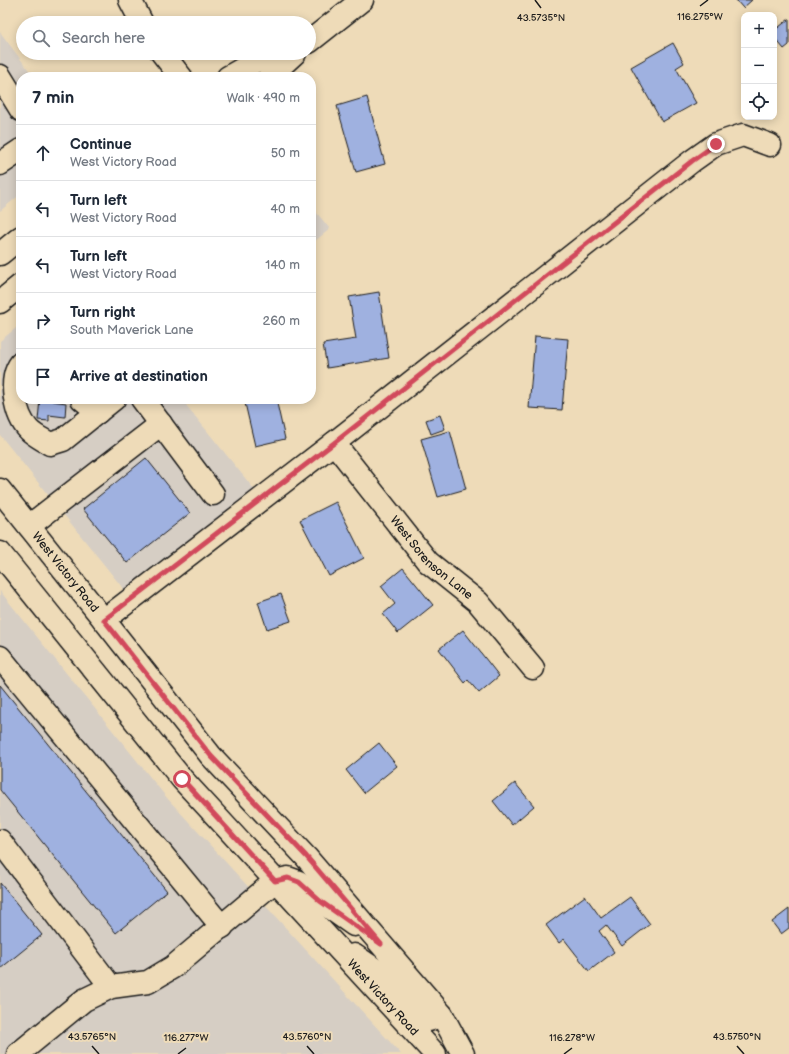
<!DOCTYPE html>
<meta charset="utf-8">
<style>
:root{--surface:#fff;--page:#f2f2f3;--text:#1f2937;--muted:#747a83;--line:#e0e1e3}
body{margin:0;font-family:"Balsamiq Sans",sans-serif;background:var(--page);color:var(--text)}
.controls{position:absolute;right:12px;top:12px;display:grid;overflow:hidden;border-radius:8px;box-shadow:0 2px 10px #0003}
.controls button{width:36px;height:36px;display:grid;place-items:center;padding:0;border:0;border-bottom:1px solid var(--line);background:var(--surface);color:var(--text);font:20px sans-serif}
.stop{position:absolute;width:12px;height:12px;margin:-9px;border:3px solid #d1495b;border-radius:50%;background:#fff}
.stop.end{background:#d1495b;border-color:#fff;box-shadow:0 1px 4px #0008}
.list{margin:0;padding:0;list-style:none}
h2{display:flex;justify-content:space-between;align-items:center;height:52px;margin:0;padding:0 16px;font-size:17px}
h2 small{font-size:13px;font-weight:400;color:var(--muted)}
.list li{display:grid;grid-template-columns:26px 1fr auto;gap:12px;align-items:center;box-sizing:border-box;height:56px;padding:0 16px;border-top:1px solid var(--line)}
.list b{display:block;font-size:15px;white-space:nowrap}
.list p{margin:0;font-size:13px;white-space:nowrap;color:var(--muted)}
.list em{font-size:13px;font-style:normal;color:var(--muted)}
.icon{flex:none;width:22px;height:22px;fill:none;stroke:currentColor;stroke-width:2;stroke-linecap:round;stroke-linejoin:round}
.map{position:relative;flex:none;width:789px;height:1054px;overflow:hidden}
.search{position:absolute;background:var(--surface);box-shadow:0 2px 10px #0003;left:16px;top:16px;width:300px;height:44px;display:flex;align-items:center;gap:10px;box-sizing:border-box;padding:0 14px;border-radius:22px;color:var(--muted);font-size:15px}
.panel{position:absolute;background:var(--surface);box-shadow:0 2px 10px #0003;left:16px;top:72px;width:300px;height:332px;border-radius:16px}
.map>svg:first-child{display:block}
.built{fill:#d6cec4}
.building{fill:#9fb1e0;stroke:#1c1c1c}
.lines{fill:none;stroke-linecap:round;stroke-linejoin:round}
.minor-casing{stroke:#1c1c1c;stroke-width:25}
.major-casing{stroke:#1c1c1c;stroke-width:25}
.minor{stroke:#eedbb8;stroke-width:22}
.major{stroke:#eedbb8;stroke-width:22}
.route{stroke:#d1495b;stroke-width:5}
.ticks{fill:none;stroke:#1c1c1c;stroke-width:1.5}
.labels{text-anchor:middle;stroke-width:4;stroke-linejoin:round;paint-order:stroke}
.street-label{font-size:12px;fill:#1c1c1c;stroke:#eedbb8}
.ticks-label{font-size:10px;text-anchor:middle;fill:#1c1c1c;stroke:#eedbb8;stroke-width:4;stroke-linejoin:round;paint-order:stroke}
</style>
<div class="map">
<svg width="789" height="1054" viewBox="0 0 789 1054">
<rect width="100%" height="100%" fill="#eedbb8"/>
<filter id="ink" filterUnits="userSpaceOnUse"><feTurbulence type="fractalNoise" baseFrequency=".025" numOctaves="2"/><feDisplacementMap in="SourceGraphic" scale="8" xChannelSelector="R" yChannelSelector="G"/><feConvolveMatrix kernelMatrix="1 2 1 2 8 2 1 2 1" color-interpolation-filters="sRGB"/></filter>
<g filter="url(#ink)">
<!-- built -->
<g class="built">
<polygon points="0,32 34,77 21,77 21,194 0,211"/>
<polygon points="311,206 330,229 311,244"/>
<polygon points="21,324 21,399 193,399 186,405 266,504 138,607 0,435 0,341"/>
<polygon points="0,591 167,798 401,1054 0,1054"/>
</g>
<!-- building -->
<g class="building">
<polygon points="736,0 752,0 743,8"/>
<polygon points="789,19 789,45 784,49 774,37 774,31"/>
<polygon points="673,43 684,63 676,68 696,103 662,122 631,67"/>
<polygon points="367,97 385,164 356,172 337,106"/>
<polygon points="379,292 389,358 327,368 323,344 356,339 349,297"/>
<polygon points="535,336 568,339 562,410 529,408"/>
<polygon points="40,399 52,399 52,401 66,403 65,417 49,415 49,421 38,420"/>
<polygon points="244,399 276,399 285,439 255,446"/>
<polygon points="440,415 445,429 431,434 426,420"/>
<polygon points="450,431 466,489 438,497 421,439"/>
<polygon points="146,458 190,513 127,563 83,509"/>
<polygon points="336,502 364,558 329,576 300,520"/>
<polygon points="403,568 433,605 398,633 383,614 395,604 381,586"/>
<polygon points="281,594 291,621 267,629 258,602"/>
<polygon points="463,630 499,676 479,693 468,680 465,683 439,649"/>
<polygon points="0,685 167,891 116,933 0,790"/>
<polygon points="379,743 397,766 364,793 346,770"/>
<polygon points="515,783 534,806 512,825 493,801"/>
<polygon points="0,883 42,935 0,969"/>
<polygon points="585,896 601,918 630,897 650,924 622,946 606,925 599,931 614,952 589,971 564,939 559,943 546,925"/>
<polygon points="789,909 789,928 781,934 772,922"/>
</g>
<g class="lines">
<!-- minor casing -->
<g class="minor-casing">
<g id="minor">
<polyline points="130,0 142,23"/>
<polyline points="162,53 181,77"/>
<polyline points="0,76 21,110"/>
<polyline points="0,164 21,150"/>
<path d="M21 363C8 379 15 416 29 430 35 436 44 440 50 444L63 440 114 399"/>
<polyline points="82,399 98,412"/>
<polyline points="142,399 213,494"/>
<path id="s1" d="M334 443 428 562 478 602 533 668"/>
<polyline points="29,526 161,424"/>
<polyline points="104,620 334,443 692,161 716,144 743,135 770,145"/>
<polyline points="0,657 222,927"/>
<polyline points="0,841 111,987"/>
<polyline points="18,1054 84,1000 111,987 148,982 173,967 275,881"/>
</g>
</g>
<!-- major casing -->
<g class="major-casing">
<g id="major">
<polyline points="309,42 362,0"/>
<polyline points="228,77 265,56 278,53"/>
<polyline points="269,77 295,53"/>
<polyline points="0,254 21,237"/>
<polyline points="0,302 21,285"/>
<path id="s2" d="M0 490 104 620 211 756 306 857 442 1015 463 1054"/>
<path id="s3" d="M0 553 182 779 435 1054"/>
<polyline points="275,881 288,878 299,882 320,901 354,925"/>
<polyline points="354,955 382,974 421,1018 429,1020 442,1015"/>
</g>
</g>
<!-- minor -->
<use href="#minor" class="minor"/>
<!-- major -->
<use href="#major" class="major"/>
</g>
</g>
<g class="lines" filter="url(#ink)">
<!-- route -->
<polyline class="route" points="182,779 275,881 288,878 299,882 320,901 381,944 306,856 211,756 104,620 334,443 692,161 716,144"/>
</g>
<!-- ticks -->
<path class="ticks" d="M535 0 541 8M700 6 708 0M92 1046 99 1054M307 1046 314 1054M737 1046 744 1054M178 1054 186 1048M564 1054 572 1048"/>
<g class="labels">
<!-- street labels -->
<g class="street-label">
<text dy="4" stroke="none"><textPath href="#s1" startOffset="151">West Sorenson Lane</textPath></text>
<text dy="4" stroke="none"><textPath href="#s2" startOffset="105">West Victory Road</textPath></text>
<text dy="4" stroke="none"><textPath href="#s3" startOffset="587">West Victory Road</textPath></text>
</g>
</g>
<g class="ticks-label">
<text x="700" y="20">116.275°W</text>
<text x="541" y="21">43.5735°N</text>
<text x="92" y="1040">43.5765°N</text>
<text x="307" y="1040">43.5760°N</text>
<text x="737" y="1040">43.5750°N</text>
<text x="186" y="1041">116.277°W</text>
<text x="572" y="1041">116.278°W</text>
</g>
</svg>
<div class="controls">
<button>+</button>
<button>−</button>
<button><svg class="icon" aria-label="locate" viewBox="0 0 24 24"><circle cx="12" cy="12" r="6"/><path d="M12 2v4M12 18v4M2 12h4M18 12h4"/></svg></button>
</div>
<div class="stop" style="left:182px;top:779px"></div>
<div class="stop end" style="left:716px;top:144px"></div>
<div class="search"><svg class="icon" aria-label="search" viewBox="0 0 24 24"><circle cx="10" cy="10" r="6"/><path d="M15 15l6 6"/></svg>Search here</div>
<section class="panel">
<h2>7 min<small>Walk · 490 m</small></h2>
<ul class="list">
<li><svg class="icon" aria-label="ahead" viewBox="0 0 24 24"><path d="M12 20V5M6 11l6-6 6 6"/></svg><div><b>Continue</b><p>West Victory Road</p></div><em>50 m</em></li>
<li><svg class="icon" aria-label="left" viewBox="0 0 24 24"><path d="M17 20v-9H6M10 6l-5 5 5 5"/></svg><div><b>Turn left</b><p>West Victory Road</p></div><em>40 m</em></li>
<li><svg class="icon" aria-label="left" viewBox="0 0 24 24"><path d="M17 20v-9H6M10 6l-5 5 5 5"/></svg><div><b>Turn left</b><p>West Victory Road</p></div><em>140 m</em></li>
<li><svg class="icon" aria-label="right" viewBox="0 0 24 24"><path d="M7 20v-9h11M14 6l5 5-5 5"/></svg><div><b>Turn right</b><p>South Maverick Lane</p></div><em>260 m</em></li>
<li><svg class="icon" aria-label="arrive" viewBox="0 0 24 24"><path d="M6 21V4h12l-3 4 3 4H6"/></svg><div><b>Arrive at destination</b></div></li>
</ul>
</section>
</div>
